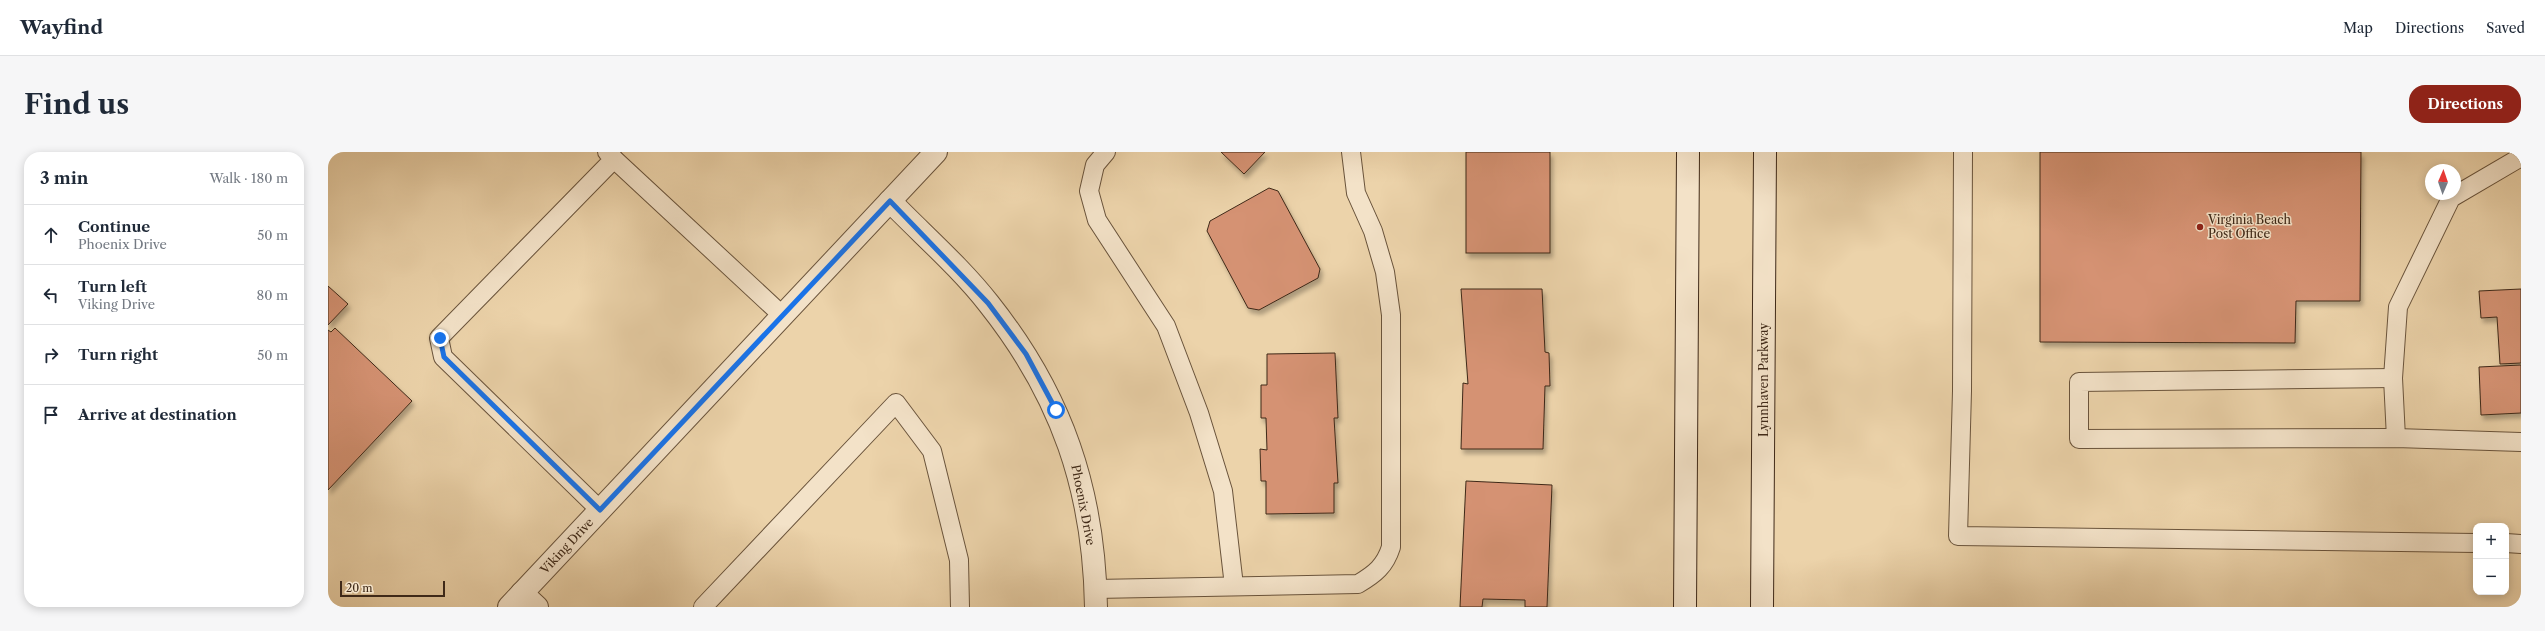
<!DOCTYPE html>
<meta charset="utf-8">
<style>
:root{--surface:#fff;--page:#f6f6f7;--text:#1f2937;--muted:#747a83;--line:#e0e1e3;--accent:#8f2418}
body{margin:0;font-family:"Libre Caslon Text",serif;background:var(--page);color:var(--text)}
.controls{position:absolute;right:12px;bottom:12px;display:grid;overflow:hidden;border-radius:8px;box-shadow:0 2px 10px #0003}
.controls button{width:36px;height:36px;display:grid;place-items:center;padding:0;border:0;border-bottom:1px solid var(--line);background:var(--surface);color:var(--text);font:20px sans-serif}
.compass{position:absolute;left:2097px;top:12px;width:36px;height:36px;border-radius:50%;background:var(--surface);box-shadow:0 2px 10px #0003;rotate:2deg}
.scale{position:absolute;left:12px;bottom:10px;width:105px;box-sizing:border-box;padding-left:4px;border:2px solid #3f2918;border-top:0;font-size:11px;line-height:14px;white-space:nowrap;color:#3f2918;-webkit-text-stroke:3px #f3e2c8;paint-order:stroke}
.stop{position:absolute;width:12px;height:12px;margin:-9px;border:3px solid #1a73e8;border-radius:50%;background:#fff}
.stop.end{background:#1a73e8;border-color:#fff;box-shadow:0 1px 4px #0008}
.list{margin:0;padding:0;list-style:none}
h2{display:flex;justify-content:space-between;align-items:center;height:52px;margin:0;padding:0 16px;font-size:17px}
h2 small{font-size:13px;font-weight:400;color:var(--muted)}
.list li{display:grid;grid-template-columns:26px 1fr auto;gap:12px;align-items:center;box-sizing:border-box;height:60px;padding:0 16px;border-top:1px solid var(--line)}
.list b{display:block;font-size:15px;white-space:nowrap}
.list p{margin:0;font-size:13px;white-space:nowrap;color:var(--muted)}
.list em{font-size:13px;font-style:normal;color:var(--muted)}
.icon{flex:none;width:22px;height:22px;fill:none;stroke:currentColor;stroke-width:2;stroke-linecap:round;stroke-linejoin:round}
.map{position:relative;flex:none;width:2193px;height:455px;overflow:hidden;border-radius:16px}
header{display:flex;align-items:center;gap:24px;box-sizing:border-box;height:56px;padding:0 20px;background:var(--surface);border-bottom:1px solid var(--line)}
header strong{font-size:19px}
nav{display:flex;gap:22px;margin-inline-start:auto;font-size:14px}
.intro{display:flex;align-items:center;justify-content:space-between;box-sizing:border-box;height:96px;padding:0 24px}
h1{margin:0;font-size:28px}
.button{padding:10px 18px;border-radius:16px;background:var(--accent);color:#fff;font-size:14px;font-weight:700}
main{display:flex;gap:24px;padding:0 24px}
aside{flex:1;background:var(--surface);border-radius:16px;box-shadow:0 2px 10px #0003}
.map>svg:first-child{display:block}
.building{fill:#d59273;stroke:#3f2918;filter:url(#shadow)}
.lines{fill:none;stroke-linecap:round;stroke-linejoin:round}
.service-casing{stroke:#6a543c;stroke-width:20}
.minor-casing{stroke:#6a543c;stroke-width:24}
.secondary-casing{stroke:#3f2918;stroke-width:24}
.service{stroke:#f3e2c8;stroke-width:18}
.minor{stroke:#f3e2c8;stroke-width:22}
.secondary{stroke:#f3e2c8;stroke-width:22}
.route{stroke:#1a73e8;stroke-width:5}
.poi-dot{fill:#8f2418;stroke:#f3e2c8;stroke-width:1.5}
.labels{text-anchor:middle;stroke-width:3;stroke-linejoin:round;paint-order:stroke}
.poi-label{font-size:12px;fill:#3f2918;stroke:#f3e2c8;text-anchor:start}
.street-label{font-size:12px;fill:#3f2918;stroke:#f3e2c8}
</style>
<header>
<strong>Wayfind</strong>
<nav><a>Map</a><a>Directions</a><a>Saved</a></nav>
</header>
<div class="intro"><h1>Find us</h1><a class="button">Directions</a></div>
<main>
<aside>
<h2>3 min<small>Walk · 180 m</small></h2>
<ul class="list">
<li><svg class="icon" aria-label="ahead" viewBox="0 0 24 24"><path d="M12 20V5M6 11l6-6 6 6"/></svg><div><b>Continue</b><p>Phoenix Drive</p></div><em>50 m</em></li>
<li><svg class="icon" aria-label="left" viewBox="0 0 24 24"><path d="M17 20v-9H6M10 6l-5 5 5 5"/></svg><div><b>Turn left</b><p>Viking Drive</p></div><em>80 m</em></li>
<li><svg class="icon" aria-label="right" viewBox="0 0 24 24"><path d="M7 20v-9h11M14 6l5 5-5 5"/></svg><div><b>Turn right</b></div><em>50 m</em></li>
<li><svg class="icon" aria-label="arrive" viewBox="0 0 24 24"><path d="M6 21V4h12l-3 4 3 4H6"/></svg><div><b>Arrive at destination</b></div></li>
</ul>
</aside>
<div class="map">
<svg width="2193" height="455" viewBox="0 0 2193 455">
<defs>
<filter id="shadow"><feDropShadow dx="2.5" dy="4.5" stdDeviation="2" flood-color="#0004"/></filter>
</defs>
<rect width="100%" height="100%" fill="#ecd3aa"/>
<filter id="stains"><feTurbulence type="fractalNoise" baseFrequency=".005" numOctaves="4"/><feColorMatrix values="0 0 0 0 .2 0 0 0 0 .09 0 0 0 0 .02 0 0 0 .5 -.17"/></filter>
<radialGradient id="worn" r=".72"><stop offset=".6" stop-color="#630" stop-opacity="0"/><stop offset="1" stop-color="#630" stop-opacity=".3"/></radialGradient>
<!-- building -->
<g class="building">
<polygon points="893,0 937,0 916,22"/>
<rect x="1138" y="0" width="84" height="101"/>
<polygon points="1712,0 2033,0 2032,149 1968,149 1967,191 1712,190"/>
<polygon points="941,36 950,39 992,117 990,126 931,158 920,156 879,79 882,69"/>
<polygon points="0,134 20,152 0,173"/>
<polygon points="1133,137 1214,137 1217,200 1221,201 1222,234 1217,234 1215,297 1133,297 1135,231 1140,232"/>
<polygon points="2193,137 2193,211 2172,212 2169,165 2153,166 2151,139"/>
<polygon points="7,176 84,249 0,338 0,178 3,180"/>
<polygon points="1007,201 1010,266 1006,266 1010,331 1006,331 1006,361 938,362 938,329 933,329 932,297 939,298 938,266 933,266 933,233 939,233 939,202"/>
<polygon points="2193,213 2193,261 2153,263 2151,215"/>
<polygon points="1138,329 1224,333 1219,455 1197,455 1197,448 1155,447 1154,455 1132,455"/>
</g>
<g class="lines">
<!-- service casing -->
<g class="service-casing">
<g id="service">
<polyline points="778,0 767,13 761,39 769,68 838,174 871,261 895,339 906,434"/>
<polyline points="1635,0 1634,239 1630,384 2148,391"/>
<polyline points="286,7 455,164"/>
<polyline points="2065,226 1751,230 1751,287 2068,286 2193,290"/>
<polyline points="2068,286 2065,226 2070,155 2123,46 2193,5"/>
<polyline points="272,358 115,205 111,186 286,7 279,0"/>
<polyline points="2178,391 2193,392"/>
<path d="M767 437 1030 432C1047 422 1057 414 1063 395V163L1057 120 1045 79 1028 41 1023 0"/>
<polyline points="375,455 568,251 604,299 631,408 632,455"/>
</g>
</g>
<!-- minor casing -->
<g class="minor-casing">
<g id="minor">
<path d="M562 49C595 83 632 115 661 152 734 244 766 338 768 455"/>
<polyline points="194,441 209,455"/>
<polyline points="181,455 608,0"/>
</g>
</g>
<!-- secondary casing -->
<g class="secondary-casing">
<g id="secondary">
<polyline points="1357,455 1360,0"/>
<polyline points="1434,455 1437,0"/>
</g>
</g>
<!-- service -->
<use href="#service" class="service"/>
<!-- minor -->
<use href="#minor" class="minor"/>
<!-- secondary -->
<use href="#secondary" class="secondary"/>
</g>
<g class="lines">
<!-- route -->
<polyline class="route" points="112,186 116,205 272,358 562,49 660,151 698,202 728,258"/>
</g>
<!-- markers -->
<circle class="poi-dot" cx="1872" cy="75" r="4"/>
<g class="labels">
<!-- poi labels -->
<g class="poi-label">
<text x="1880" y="72">Virginia Beach<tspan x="1880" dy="14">Post Office</tspan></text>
</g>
<!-- street labels -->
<g class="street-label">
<text transform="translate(1436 228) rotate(-90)" y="4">Lynnhaven Parkway</text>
<text transform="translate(755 353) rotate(79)" y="4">Phoenix Drive</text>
<text transform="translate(239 394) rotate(-47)" y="4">Viking Drive</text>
</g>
</g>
<rect width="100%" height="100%" filter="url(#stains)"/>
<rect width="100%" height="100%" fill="url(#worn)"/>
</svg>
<div class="controls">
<button>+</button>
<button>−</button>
</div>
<svg class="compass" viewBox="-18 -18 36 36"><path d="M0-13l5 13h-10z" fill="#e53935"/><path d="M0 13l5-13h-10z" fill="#747a83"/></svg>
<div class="scale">20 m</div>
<div class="stop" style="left:728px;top:258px"></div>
<div class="stop end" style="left:112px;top:186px"></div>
</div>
</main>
